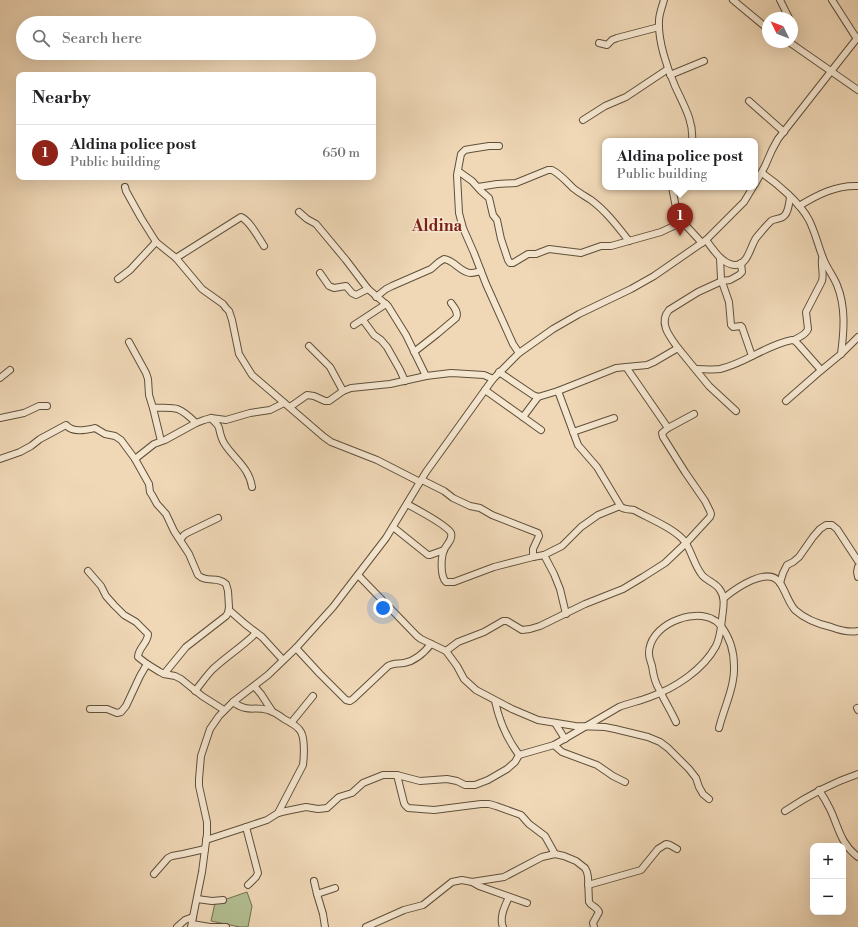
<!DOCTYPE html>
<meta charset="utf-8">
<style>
:root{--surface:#fff;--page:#f6f6f6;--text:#202124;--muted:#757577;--line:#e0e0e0;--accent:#8f2418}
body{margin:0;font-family:"Libre Bodoni",serif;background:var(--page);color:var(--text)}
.controls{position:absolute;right:12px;bottom:12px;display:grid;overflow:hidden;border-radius:8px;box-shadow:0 4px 16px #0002}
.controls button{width:36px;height:36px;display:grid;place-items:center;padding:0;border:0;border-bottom:1px solid var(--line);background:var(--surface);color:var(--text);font:20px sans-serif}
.compass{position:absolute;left:762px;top:12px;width:36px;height:36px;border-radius:50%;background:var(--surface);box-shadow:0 4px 16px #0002;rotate:313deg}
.you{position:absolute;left:383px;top:608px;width:14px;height:14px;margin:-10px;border:3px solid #fff;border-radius:50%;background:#1a73e8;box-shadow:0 0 0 6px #1a73e833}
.badge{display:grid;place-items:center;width:26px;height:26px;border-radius:50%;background:var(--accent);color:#fff;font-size:13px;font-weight:700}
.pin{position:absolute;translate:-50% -33px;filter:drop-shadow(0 1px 2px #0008)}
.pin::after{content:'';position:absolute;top:21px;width:14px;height:12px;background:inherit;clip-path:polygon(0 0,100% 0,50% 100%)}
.popup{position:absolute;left:602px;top:138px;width:156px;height:52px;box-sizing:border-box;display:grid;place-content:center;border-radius:8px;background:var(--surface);filter:drop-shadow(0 1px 3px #0005);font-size:13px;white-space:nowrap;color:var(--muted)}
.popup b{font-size:15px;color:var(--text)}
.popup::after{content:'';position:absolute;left:50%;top:100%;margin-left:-8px;border:8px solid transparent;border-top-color:var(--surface)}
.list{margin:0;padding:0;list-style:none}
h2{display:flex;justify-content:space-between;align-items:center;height:52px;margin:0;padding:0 16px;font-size:17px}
h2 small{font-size:13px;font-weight:400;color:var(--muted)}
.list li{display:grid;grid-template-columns:26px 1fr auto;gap:12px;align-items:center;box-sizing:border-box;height:56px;padding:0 16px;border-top:1px solid var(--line)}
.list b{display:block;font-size:15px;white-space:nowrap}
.list p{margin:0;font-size:13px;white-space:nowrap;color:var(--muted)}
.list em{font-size:13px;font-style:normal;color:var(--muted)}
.icon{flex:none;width:22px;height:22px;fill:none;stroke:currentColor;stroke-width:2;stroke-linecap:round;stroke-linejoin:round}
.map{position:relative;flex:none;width:858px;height:927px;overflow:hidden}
.search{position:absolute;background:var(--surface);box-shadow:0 4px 16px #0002;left:16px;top:16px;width:360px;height:44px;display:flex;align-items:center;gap:10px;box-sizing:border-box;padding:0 14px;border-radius:22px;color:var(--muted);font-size:15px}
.panel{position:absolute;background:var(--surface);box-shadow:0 4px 16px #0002;left:16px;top:72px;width:360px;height:108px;border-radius:8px}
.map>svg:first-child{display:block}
.green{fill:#b4c093;stroke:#727152}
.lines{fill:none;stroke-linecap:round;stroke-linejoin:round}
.minor-casing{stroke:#5f503a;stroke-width:8}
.minor{stroke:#f5e6d0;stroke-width:6}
.labels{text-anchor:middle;stroke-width:3;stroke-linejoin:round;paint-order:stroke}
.quarter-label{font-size:16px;font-weight:bold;fill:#7a1f14;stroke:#f5e6d0}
</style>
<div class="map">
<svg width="858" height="927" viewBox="0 0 858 927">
<rect width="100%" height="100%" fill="#f0d8b7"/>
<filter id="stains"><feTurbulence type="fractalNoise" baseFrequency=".005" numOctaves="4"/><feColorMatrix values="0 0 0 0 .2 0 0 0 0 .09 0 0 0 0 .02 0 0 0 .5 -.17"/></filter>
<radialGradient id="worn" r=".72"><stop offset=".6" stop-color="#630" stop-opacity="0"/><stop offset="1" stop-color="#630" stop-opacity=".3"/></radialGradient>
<!-- green -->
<polygon class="green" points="247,892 252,906 248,927 240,927 211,921 215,903"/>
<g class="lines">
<!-- minor casing -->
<g class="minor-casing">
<g id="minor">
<path d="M664 0C662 7 659 14 659 21 658 41 667 68 675 86 683 104 694 121 692 141"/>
<polyline points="733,0 768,29"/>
<polyline points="780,0 789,18"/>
<polyline points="832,0 857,39"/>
<polyline points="789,42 858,90"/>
<polyline points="599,43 607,45 612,40 617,38 659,27"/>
<polyline points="670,75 704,61"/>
<polyline points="749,101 784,132"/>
<polyline points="583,120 605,106 626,97 668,69"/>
<polyline points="499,146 489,146 470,149 465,150 461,154 457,175 459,213 463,228 474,253 486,284 513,344 519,353"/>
<polyline points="458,171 472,181 481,191 489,198 493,215 497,220 501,239 508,260 510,263 513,263 528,254 536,254 549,249 581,253 601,246 611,246 661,232 682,222"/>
<path d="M762 173C778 184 800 203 809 220 815 232 818 245 823 258 826 267 833 275 837 285 846 307 844 331 841 354"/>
<polyline points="755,184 765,166 772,150 778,139 858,37"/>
<polyline points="125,187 126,191 141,218 156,242 176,258 202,289 223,304 226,308 229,311 232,320 239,354 252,375 324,437 331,442 377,460 420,482"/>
<path d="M478 187 497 184 516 183 548 170H552C560 174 566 181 573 188 579 193 585 196 591 200 606 211 618 227 629 241"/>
<polyline points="672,187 677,213 680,219 702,243"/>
<path d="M799 206C817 195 836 185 858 186"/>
<polyline points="299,212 307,219 316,224 346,260 368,289 388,306 406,335 426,376"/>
<path d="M706 240C713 249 722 264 734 265 748 266 750 247 756 238 761 232 766 226 771 221 775 218 781 220 785 215 789 210 789 203 790 197"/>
<path d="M176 258 241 217C250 221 258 237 264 246"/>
<polyline points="720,258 721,279 729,302 731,325 733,327 741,326 742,327 752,356"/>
<polyline points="320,273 329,286 334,288 346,286 352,293 356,295 368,289"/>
<polyline points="118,279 130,270 156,242"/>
<path d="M376 297 386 289 392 286 431 269 439 262 444 259C454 260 461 273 471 273 474 273 477 272 481 271"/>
<polyline points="363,320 374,335 381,340 387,347 400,370 405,381"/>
<polyline points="354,325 386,304"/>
<path d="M794 340C799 337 806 335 808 329L806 312 822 281C824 274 821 266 822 259"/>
<path d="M129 342 146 373 148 379 149 395 153 408C176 407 179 406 196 423L204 420 211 418 226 420 250 413 270 410 284 403"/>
<polyline points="309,346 330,367 343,391"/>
<path d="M678 348C670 337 658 323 669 310L698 292 722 281 730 280 739 275 742 272 741 263"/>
<path d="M414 352 437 334 456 318C459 312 454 307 451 303"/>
<polyline points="626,367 668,428 694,414"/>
<path d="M696 369C704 369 713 370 720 369 746 363 766 345 792 340L795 341 799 345 821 370"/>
<polyline points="499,372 533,395 538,397 558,391 616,368 647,365 654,362 678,348 709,386 736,411"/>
<polyline points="0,378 10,370"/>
<polyline points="485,390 541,430"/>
<polyline points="786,401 818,373 841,354 858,337"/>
<polyline points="290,407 307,395 314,396 325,401 329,401 343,391 351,388 390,384 426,376 451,373 484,375 493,379"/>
<polyline points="153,408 161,441"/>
<polyline points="523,417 538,397"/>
<polyline points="0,418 24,413 39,406 47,406"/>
<path d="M211 418C213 421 218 424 219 428 220 433 221 438 224 443 234 459 249 467 252 487"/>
<polyline points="573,432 614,418"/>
<path d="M0 459 20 452 31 446 40 439 66 425C73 433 86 430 95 428L105 434 115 436 121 440 135 459"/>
<polyline points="422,480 444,491 453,498 470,506 480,508 492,515 538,533 539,536 533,549 533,557 544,555 554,574 560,589 566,614"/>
<path d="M407 504C416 509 447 525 451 533 453 540 446 545 444 550 441 557 440 576 446 582H454L494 567 533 557"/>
<polyline points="393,527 428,555 430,555 444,550"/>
<polyline points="180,540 184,535 187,533 218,518"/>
<polyline points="544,555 562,546 581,527 598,515 620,506"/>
<polyline points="858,567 857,572 858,577"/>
<path d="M88 571 101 586 106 596 114 605 124 615 136 622 148 634C148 643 138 648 138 657L147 664 160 672 164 674 175 676 181 679 202 696 224 710"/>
<polyline points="358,575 417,636 421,639 446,651 457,666 464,679 476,690 512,709 538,720 575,726 605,727 615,729 648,737 660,742 668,748 689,769 696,778 699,787 703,794 709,799"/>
<polyline points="780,583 783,573 787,565 793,562 799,557 813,537 820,529 826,525 832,525 837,529 858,561"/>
<path d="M724 598C735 589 768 565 780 583 786 592 788 602 795 610 805 619 818 624 831 627 839 630 849 633 858 631"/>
<polyline points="229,610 245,624 262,637 283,660"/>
<path d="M296 648 320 674 346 700 350 701 353 699 388 666C393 663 398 664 404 663 415 661 424 653 431 644"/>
<polyline points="446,651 458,642 484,632 503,621 507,621 522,630 530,629 540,626 585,604 623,589 643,577 665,563 686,543 710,517 711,514 710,511 705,501 685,472 663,437 662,433 668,428"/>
<path d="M164 674 186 647 226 616 228 613 229 607 228 591 226 584C218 576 206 583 198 575L189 554 174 531 166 514 157 504 152 495 150 492 149 484 135 459 154 444 165 440 196 423"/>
<polyline points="254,686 261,694 272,711"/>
<path d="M195 691C201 684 206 676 213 669 227 656 243 646 256 633"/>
<path d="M495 701C499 720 507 739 519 755"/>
<path d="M233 702C248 713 253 706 268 710 274 712 279 715 284 719 290 722 298 726 301 732 305 739 304 757 303 765L278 813"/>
<polyline points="857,708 858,710"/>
<polyline points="90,709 107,709 117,713 121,712 126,706 140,676 147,664"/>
<path d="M676 722C671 711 664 700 659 689 655 683 653 673 652 666 651 662 649 658 649 654 648 626 692 607 714 620 717 621 719 624 721 626 730 638 734 651 734 666 735 686 724 708 719 728"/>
<polyline points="291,723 313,696"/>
<polyline points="555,723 565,739"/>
<polyline points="554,745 562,752 597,765 613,776 625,782"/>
<path d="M519 755 554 745 619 707C629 703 640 701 650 697 675 688 703 670 716 646 720 638 721 628 722 619 723 609 726 598 720 590 716 583 707 581 702 575 694 565 692 552 685 542 676 529 648 518 634 510 630 509 625 510 621 507L597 467 578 445 558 391"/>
<polyline points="397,775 404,803 405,805 408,808 434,810 481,804 489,804 496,806 521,815 529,824 545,836 555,854"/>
<path d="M819 790C823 796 827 803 830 809 839 828 840 843 858 857"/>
<path d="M785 811C809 795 831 783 858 774"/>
<polyline points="246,827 258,873 256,877 248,885"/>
<polyline points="206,840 246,827 267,820 278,813 286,811 306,807 318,809 327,808 339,797 352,793 363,783 383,775 397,775 420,781 447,779 457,781 465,785 475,785 488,780 507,769 515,762 519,755"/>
<polyline points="154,874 168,858 172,856 183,854 205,849"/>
<polyline points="314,881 317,894 323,914 325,927"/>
<polyline points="472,882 479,886 527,903"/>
<polyline points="588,885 641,870 658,849 666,844 670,845 677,849"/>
<polyline points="317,894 335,888"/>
<polyline points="197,899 212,901 223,900"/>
<polyline points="192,924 210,927 226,927"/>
<polyline points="177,927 185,920 193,917"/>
<polyline points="191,927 202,872 207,834 207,822 199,786 199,779 201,756 210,729 219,716 233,702 268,675 296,648 333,607 386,538 426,472 485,390 493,379 519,353 553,329 579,314 631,289 654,276 706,240 744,202 753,187"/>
<path d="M366 927 404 910 423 905 452 882 462 880 472 882 504 877 542 857 555 854 564 856 576 861 585 868 587 872 588 877 589 902C591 906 597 907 599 912L593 923 594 927"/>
<path d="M503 927C499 917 505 906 509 897"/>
</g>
</g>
<!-- minor -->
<use href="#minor" class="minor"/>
</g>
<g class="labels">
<!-- quarter labels -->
<g class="quarter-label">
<text x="437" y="231">Aldina</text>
</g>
</g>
<rect width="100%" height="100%" filter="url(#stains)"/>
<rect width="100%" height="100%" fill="url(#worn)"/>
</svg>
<div class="controls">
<button>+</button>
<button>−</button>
</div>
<svg class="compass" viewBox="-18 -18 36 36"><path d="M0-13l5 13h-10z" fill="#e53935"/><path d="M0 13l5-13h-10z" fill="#757577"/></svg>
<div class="you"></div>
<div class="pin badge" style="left:680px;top:236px">1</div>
<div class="popup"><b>Aldina police post</b>Public building</div>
<div class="search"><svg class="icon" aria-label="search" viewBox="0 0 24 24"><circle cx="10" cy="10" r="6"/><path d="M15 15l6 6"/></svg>Search here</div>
<section class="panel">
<h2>Nearby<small></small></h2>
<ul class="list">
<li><span class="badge">1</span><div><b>Aldina police post</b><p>Public building</p></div><em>650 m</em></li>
</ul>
</section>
</div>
